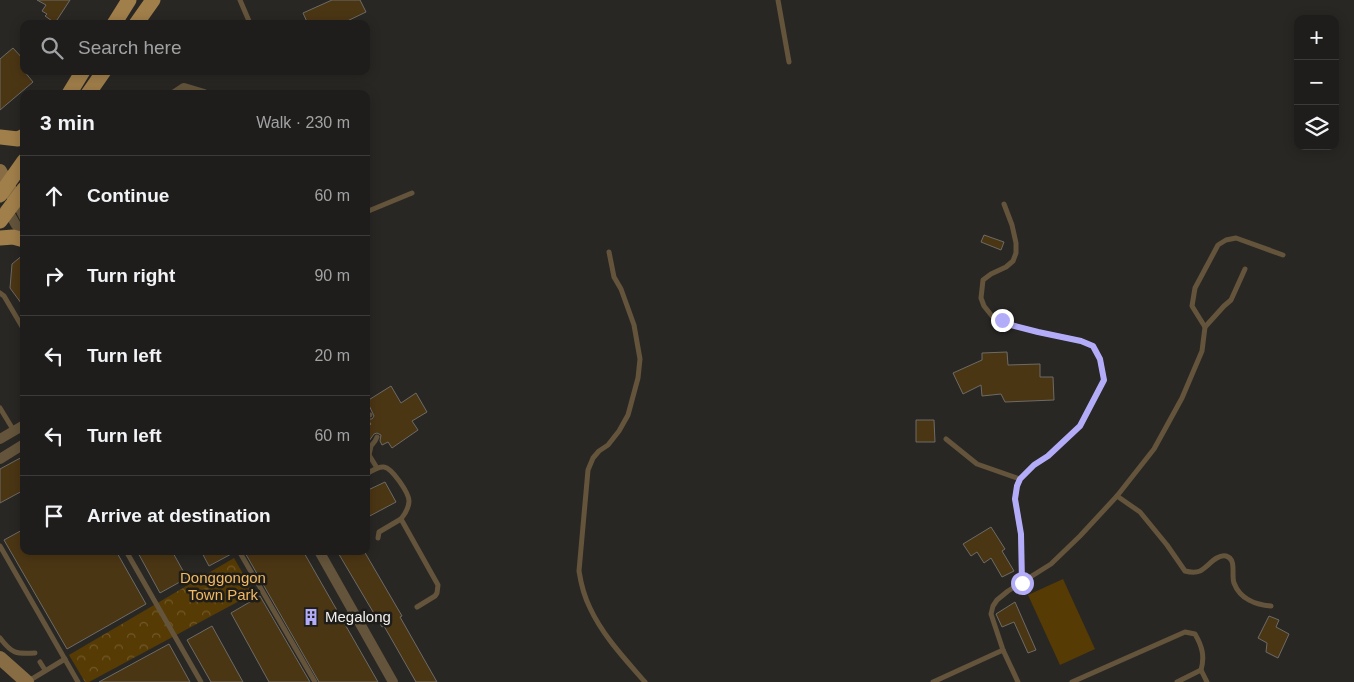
<!DOCTYPE html>
<meta charset="utf-8">
<style>
:root{--surface:#1f1d1b;--page:#272624;--text:#f1f3f6;--muted:#a1a2a3;--line:#3c3b3a}
body{margin:0;font-family:Helvetica,sans-serif;background:var(--page);color:var(--text)}
.controls{position:absolute;right:15px;top:15px;display:grid;overflow:hidden;border-radius:10px;box-shadow:0 2px 12px #0003}
.controls button{width:45px;height:45px;display:grid;place-items:center;padding:0;border:0;border-bottom:1px solid var(--line);background:var(--surface);color:var(--text);font:25px sans-serif}
.stop{position:absolute;width:15px;height:15px;margin:-11px;border:4px solid #b3adf9;border-radius:50%;background:#fff}
.stop.end{background:#b3adf9;border-color:#fff;box-shadow:0 1px 5px #0008}
.list{margin:0;padding:0;list-style:none}
h2{display:flex;justify-content:space-between;align-items:center;height:65px;margin:0;padding:0 20px;font-size:21px}
h2 small{font-size:16px;font-weight:400;color:var(--muted)}
.list li{display:grid;grid-template-columns:32px 1fr auto;gap:15px;align-items:center;box-sizing:border-box;height:80px;padding:0 20px;border-top:1px solid var(--line)}
.list b{display:block;font-size:19px;white-space:nowrap}
.list em{font-size:16px;font-style:normal;color:var(--muted)}
.icon{flex:none;width:28px;height:28px;fill:none;stroke:currentColor;stroke-width:2;stroke-linecap:round;stroke-linejoin:round}
.map{position:relative;flex:none;width:1354px;height:682px;overflow:hidden}
.search{position:absolute;background:var(--surface);box-shadow:0 2px 12px #0003;left:20px;top:20px;width:350px;height:55px;display:flex;align-items:center;gap:12px;box-sizing:border-box;padding:0 18px;border-radius:10px;color:var(--muted);font-size:19px}
.panel{position:absolute;background:var(--surface);box-shadow:0 2px 12px #0003;left:20px;top:90px;width:350px;height:465px;border-radius:10px}
.map>svg:first-child{display:block}
.park{fill:url(#park-crowns)}
.garden{fill:#573b04}
.building{fill:#4b3614;stroke:#6d6b67}
.lines{fill:none;stroke-linecap:round;stroke-linejoin:round}
.lane{stroke:#64543b;stroke-width:5}
.street{stroke:#64543b;stroke-width:10}
.secondary{stroke:#876c44;stroke-width:14}
.primary{stroke:#a17f4a;stroke-width:15}
.route{stroke:#b3adf9;stroke-width:6}
.labels{text-anchor:middle;stroke-width:5;stroke-linejoin:round;paint-order:stroke}
.park-label{font-size:15px;fill:#f2b95e;stroke:#1f1d1a}
.poi-label{font-size:15px;fill:#f1efed;stroke:#1f1d1a;text-anchor:start}
</style>
<div class="map">
<svg width="1354" height="682" viewBox="0 0 1354 682">
<defs>
<pattern id="park-crowns" width="20" height="18" patternUnits="userSpaceOnUse" patternTransform="scale(1.25)"><rect width="20" height="18" fill="#573b04"/><path d="M2 6a3 3 0 1 1 6 0M12 15a3 3 0 1 1 6 0" fill="none" stroke="#705829"/></pattern>
</defs>
<rect width="100%" height="100%" fill="#292724"/>
<!-- park -->
<polygon class="park" points="234,558 254,593 89,682 85,682 69,655"/>
<!-- garden -->
<polygon class="garden" points="1063,579 1095,649 1060,665 1028,595"/>
<!-- building -->
<g class="building">
<polygon points="37,0 70,0 55,23 45,16 47,14 42,11 46,5"/>
<polygon points="332,0 360,0 366,12 341,24 308,24 303,13"/>
<polygon points="13,48 24,60 24,71 33,82 0,110 0,59"/>
<polygon points="984,235 1004,242 1001,250 981,242"/>
<polygon points="24,254 24,307 10,288 12,264"/>
<polygon points="1007,352 1008,365 1040,364 1040,377 1053,377 1054,400 1005,402 1001,394 982,396 981,385 963,394 953,373 982,360 982,353"/>
<polygon points="391,386 401,403 416,393 427,412 412,421 418,430 392,448 388,442 382,445 380,441 381,435 377,433 374,434 369,441 366,443 366,428 371,424 367,419 372,419 374,416 367,401"/>
<polygon points="916,420 934,420 935,442 916,442"/>
<polygon points="24,456 24,490 0,503 0,469"/>
<polygon points="385,482 396,502 366,518 366,491"/>
<polygon points="991,527 1005,549 1002,551 1014,571 1002,577 991,558 984,563 977,552 971,556 963,544"/>
<polygon points="24,529 24,551 116,551 146,604 67,649 4,540"/>
<polygon points="137,551 172,551 187,578 160,593"/>
<polygon points="201,551 235,551 235,552 209,566"/>
<polygon points="244,551 303,551 378,682 319,682"/>
<polygon points="337,551 364,551 402,616 400,617 437,682 416,682 384,626 382,627"/>
<polygon points="260,596 310,682 269,682 231,613"/>
<polygon points="1015,602 1036,650 1028,653 1014,622 1002,627 996,614"/>
<polygon points="1269,616 1279,620 1276,627 1289,634 1278,658 1266,652 1267,643 1258,638"/>
<polygon points="212,626 243,682 211,682 187,640"/>
<polygon points="169,644 190,682 99,682"/>
</g>
<g class="lines">
<!-- lane -->
<g class="lane">
<polyline points="240,0 249,21"/>
<polyline points="778,0 789,62"/>
<polyline points="1004,204 1012,225 1016,243 1016,253 1013,261 1006,267 991,274 983,280 981,298 984,306 992,316 1011,325 1038,332 1081,341 1093,346 1100,359 1104,380 1080,426 1048,456 1034,465 1020,479 1017,486 1015,499 1021,535 1022,583"/>
<polyline points="366,212 412,193"/>
<path d="M609 252 614 277 621 289 634 325 640 359 638 378 628 415 619 431 608 445 599 451 593 458 588 470 579 571C581 584 584 596 590 608 603 636 625 659 645 682"/>
<polyline points="0,293 4,296 24,330"/>
<polyline points="1205,327 1224,306 1231,300 1245,269"/>
<polyline points="0,408 14,431"/>
<polyline points="366,414 370,415"/>
<polyline points="946,439 977,464 1020,479"/>
<polyline points="366,450 377,468"/>
<polyline points="369,455 371,446 375,441 377,437"/>
<path d="M366 474C372 471 378 466 384 467 392 468 409 493 409 501 409 507 405 514 401 519L379 532 378 538"/>
<path d="M1117 496 1140 512 1167 545 1185 571C1189 572 1195 573 1200 571 1208 567 1216 554 1226 556 1237 559 1231 575 1234 583 1240 599 1256 605 1271 606"/>
<polyline points="401,519 438,585 437,593 435,596 417,607"/>
<polyline points="0,546 78,682"/>
<polyline points="126,551 201,682"/>
<polyline points="239,551 315,682"/>
<path d="M0 638C12 654 16 654 35 653"/>
<polyline points="1003,650 991,614 993,606 997,600 1008,591 1051,564 1080,536 1117,496 1154,449 1182,398 1202,351 1205,327 1192,306 1195,288 1218,245 1226,240 1236,238 1283,255"/>
<polyline points="40,662 45,670"/>
<polyline points="1201,670 1207,682"/>
<polyline points="27,682 65,659"/>
<polyline points="933,682 1003,650 1018,682"/>
<path d="M1072 682 1185 632 1195 634C1202 646 1205 656 1201 670L1177 682"/>
</g>
<!-- street -->
<g class="street">
<polyline points="175,94 184,88 204,94"/>
<polyline points="16,201 24,217"/>
<polyline points="8,211 16,225 24,234"/>
<polyline points="0,439 24,425"/>
<polyline points="0,459 24,444"/>
<polyline points="319,551 393,682"/>
</g>
<!-- secondary -->
<g class="secondary">
<polyline points="0,171 16,201"/>
<polyline points="0,658 27,682"/>
</g>
<!-- primary -->
<g class="primary">
<polyline points="114,24 129,0"/>
<polyline points="136,24 153,0"/>
<polyline points="69,94 83,71"/>
<polyline points="88,94 104,71"/>
<polyline points="0,137 18,139 24,136"/>
<polyline points="0,195 24,161"/>
<polyline points="0,221 24,189"/>
<polyline points="0,238 13,237 24,240"/>
</g>
</g>
<g class="lines">
<!-- route -->
<polyline class="route" points="1002,320 1011,325 1038,332 1081,341 1093,346 1100,359 1104,380 1080,426 1048,456 1034,465 1020,479 1017,486 1015,499 1021,534 1022,583"/>
</g>
<!-- icons -->
<defs>
<g id="building-bare" transform="scale(1.35)"><path d="M-4-6H4V6H1V3H-1V6H-4ZM-2.5-4.3h1.7v1.8h-1.7ZM.8-4.3h1.7v1.8H.8ZM-2.5-1h1.7V.8h-1.7ZM.8-1h1.7V.8H.8Z" fill="#b3adf9" stroke="#1f1d1a" stroke-width="2.5" paint-order="stroke"/></g>
</defs>
<g fill-rule="evenodd">
<use href="#building-bare" x="311" y="617"/>
</g>
<g class="labels">
<!-- park labels -->
<g class="park-label">
<text x="223" y="583">Donggongon<tspan x="223" dy="17">Town Park</tspan></text>
</g>
<!-- poi labels -->
<g class="poi-label">
<text x="325" y="622">Megalong</text>
</g>
</g>
</svg>
<div class="controls">
<button>+</button>
<button>−</button>
<button><svg class="icon" aria-label="layers" viewBox="0 0 24 24"><path d="M12 4l9 5-9 5-9-5zM3 14l9 5 9-5"/></svg></button>
</div>
<div class="stop" style="left:1022px;top:583px"></div>
<div class="stop end" style="left:1002px;top:320px"></div>
<div class="search"><svg class="icon" aria-label="search" viewBox="0 0 24 24"><circle cx="10" cy="10" r="6"/><path d="M15 15l6 6"/></svg>Search here</div>
<section class="panel">
<h2>3 min<small>Walk · 230 m</small></h2>
<ul class="list">
<li><svg class="icon" aria-label="ahead" viewBox="0 0 24 24"><path d="M12 20V5M6 11l6-6 6 6"/></svg><div><b>Continue</b></div><em>60 m</em></li>
<li><svg class="icon" aria-label="right" viewBox="0 0 24 24"><path d="M7 20v-9h11M14 6l5 5-5 5"/></svg><div><b>Turn right</b></div><em>90 m</em></li>
<li><svg class="icon" aria-label="left" viewBox="0 0 24 24"><path d="M17 20v-9H6M10 6l-5 5 5 5"/></svg><div><b>Turn left</b></div><em>20 m</em></li>
<li><svg class="icon" aria-label="left" viewBox="0 0 24 24"><path d="M17 20v-9H6M10 6l-5 5 5 5"/></svg><div><b>Turn left</b></div><em>60 m</em></li>
<li><svg class="icon" aria-label="arrive" viewBox="0 0 24 24"><path d="M6 21V4h12l-3 4 3 4H6"/></svg><div><b>Arrive at destination</b></div></li>
</ul>
</section>
</div>
